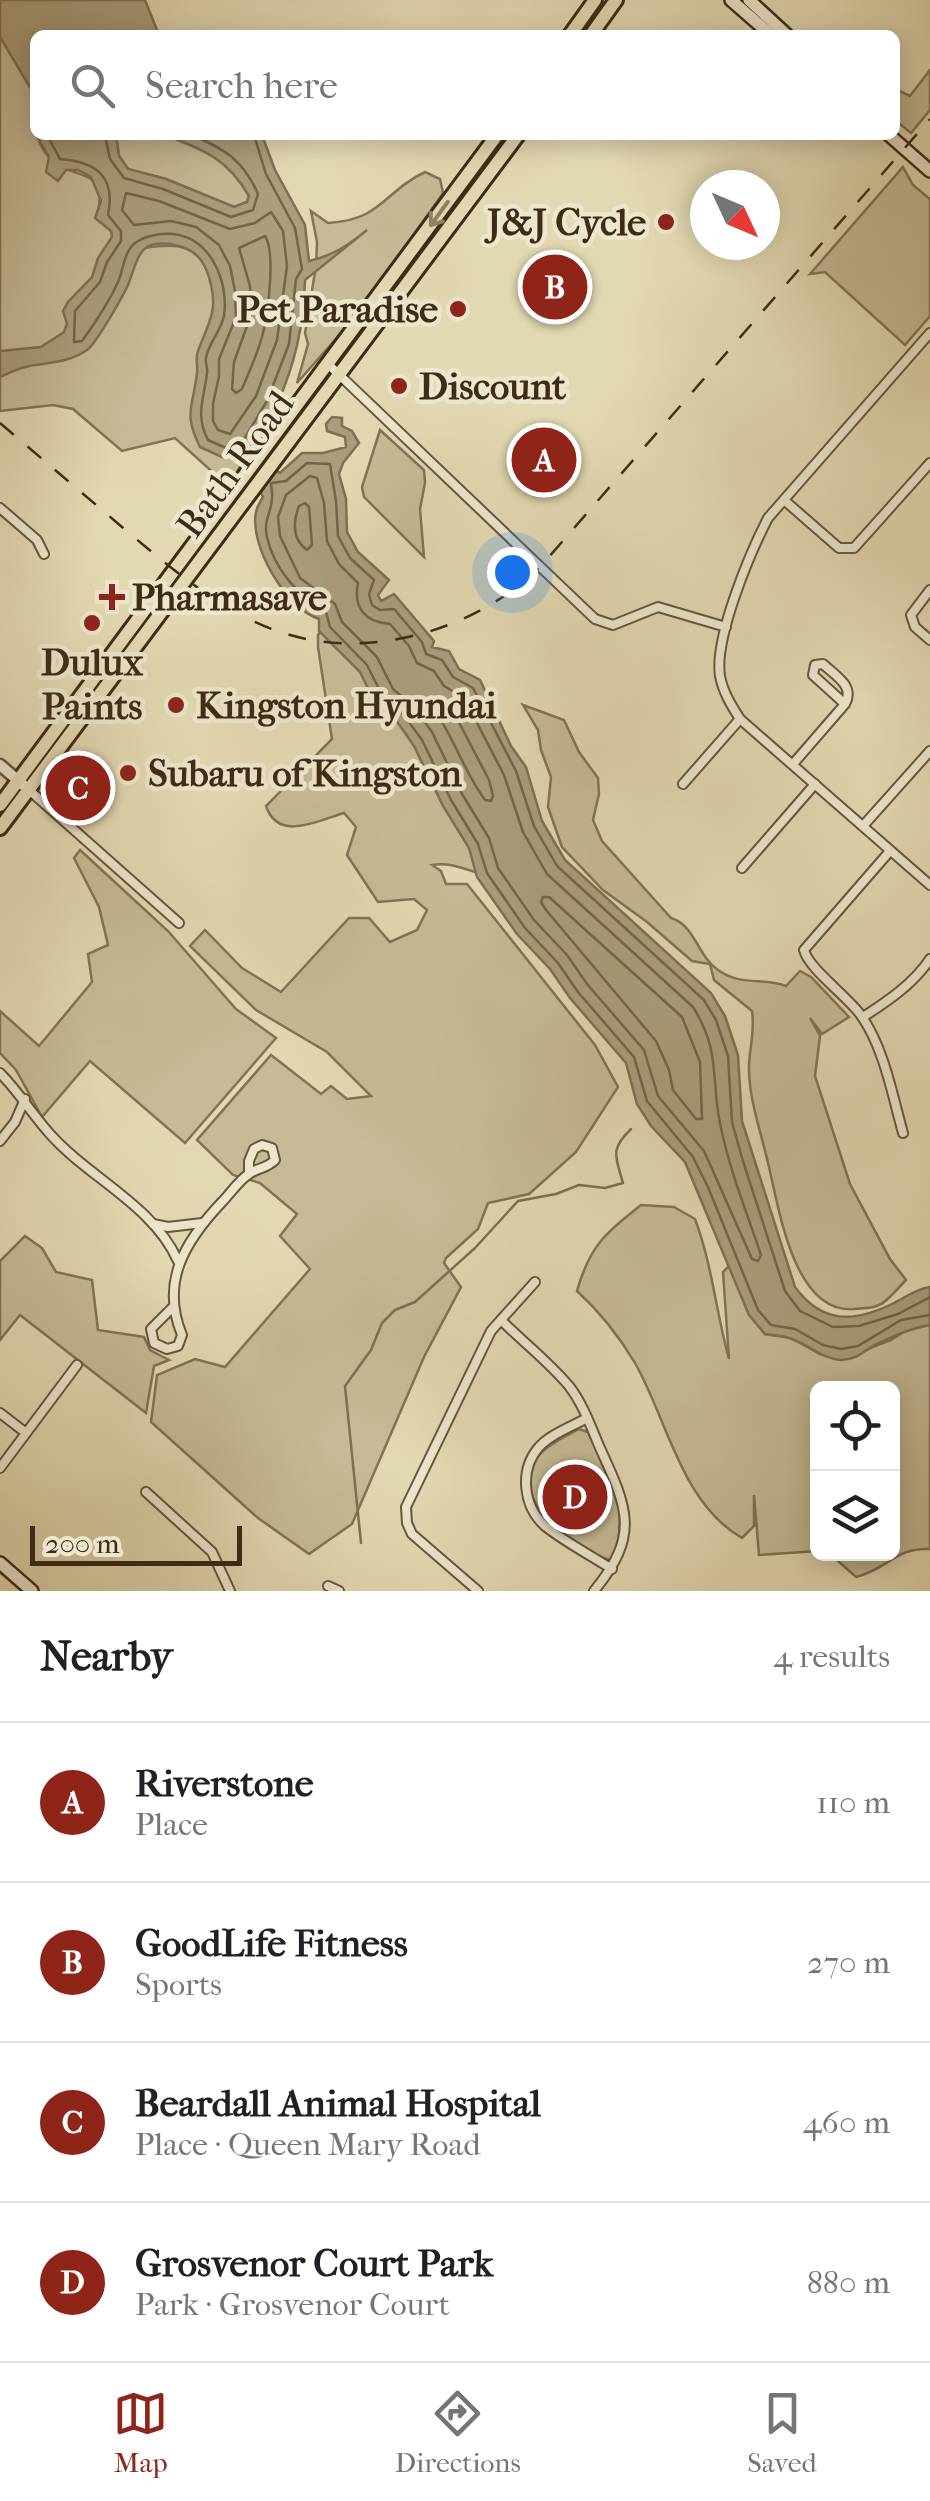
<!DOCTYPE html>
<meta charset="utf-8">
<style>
:root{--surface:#fff;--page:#f2f2f2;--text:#202124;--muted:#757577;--line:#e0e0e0;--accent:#8f2418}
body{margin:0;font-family:"IM FELL French Canon",serif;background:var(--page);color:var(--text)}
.controls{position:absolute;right:30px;bottom:30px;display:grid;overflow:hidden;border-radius:15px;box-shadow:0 5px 25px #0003}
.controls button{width:90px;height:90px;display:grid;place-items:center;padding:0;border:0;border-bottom:2px solid var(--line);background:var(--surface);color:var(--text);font:50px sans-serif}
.compass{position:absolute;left:690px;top:170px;width:90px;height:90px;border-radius:50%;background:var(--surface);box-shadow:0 5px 25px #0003;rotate:134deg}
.scale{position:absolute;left:30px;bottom:25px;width:212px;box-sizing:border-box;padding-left:10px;border:5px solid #3e2c14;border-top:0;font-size:28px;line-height:35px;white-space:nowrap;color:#3e2c14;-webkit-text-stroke:8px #ece6cc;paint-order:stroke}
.you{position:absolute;left:512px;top:572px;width:35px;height:35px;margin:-25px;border:8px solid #fff;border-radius:50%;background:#1a73e8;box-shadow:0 0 0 15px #1a73e833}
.badge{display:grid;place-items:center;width:65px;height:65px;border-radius:50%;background:var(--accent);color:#fff;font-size:32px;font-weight:700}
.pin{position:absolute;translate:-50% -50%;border:5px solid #fff;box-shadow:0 2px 10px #0006}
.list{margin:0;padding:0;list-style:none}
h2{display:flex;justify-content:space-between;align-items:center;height:130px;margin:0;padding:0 40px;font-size:42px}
h2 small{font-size:32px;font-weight:400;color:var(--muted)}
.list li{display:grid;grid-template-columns:65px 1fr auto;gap:30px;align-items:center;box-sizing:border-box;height:160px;padding:0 40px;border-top:2px solid var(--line)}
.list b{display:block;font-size:38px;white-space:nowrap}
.list p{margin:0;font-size:32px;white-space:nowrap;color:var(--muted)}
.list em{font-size:32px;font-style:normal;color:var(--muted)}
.icon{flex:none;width:55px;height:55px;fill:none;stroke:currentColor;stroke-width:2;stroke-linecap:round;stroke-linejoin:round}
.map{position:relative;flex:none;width:930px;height:1591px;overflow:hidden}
.search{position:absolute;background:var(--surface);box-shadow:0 5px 25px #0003;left:30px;right:30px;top:30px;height:110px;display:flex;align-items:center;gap:25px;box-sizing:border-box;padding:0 35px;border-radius:15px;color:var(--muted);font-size:38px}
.sheet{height:770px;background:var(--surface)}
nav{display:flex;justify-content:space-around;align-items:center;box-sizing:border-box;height:140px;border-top:2px solid var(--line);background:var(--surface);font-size:28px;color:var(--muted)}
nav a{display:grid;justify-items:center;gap:5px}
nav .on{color:var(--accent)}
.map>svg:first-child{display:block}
.green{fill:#c6bb96;stroke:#827455;stroke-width:2.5}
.water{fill:#aa9e7c;stroke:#7f7052;stroke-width:2.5}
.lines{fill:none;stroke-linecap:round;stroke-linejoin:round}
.shore{stroke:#746548;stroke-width:2.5}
.stream{stroke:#7f7052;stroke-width:2.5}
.minor-casing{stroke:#67573b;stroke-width:12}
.tertiary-casing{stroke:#67573b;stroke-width:15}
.secondary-casing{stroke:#3e2c14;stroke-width:16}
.primary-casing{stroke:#3e2c14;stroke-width:18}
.minor{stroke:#ece6cc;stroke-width:8}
.tertiary{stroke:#ece6cc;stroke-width:10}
.secondary{stroke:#ece6cc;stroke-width:11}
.primary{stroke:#e2d8b1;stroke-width:12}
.rail{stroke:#3e2c14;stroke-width:2.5;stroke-dasharray:18 18;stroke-linecap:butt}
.oneway{stroke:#908262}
.poi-dot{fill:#8f2418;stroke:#ece6cc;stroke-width:4}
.labels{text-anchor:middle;stroke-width:9;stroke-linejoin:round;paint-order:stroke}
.poi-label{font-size:38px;font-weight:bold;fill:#3e2c14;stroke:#ece6cc;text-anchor:start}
.street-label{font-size:38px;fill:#3e2c14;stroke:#ece6cc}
</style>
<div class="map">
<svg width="930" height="1591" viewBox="0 0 930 1591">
<rect width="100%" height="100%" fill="#e2d8b1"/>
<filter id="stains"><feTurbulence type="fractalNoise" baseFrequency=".002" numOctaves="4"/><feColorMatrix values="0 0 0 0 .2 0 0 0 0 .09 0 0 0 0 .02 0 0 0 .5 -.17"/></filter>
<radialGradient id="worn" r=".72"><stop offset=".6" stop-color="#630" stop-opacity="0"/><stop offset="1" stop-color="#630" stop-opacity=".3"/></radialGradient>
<!-- green -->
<g class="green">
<path d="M0 32C10 49 25 69 31 88 40 114 29 131 47 155 69 183 113 163 96 218L143 248C166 245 189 241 204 263 211 274 212 281 222 290L245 457 229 487 175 438 122 451 73 409 53 405 0 411Z"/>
<polygon points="930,70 930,110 911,133 895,120 895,89 910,96"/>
<path d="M116 135C132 135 151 132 166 135 201 142 231 164 249 195L247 202 234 207 166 179 128 169 119 156Z"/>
<polygon points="903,167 913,185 930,199 930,316 905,345 825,272 810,274"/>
<path d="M425 172 440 179 443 193 362 309 297 383 308 344 305 333 316 266 317 242 311 211 328 223C382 220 383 192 425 172Z"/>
<polygon points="380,430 424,470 425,483 420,509 424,557 364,497 362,487"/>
<path d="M329 621 369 656 491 877C471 872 452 861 432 865L441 871 446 884H467L595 1045 618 1087 576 1152 529 1194 488 1203 478 1229 446 1258 444 1263 461 1287 424 1357 352 1524 309 1554 258 1518 151 1422 157 1375 195 1359 225 1367 310 1269 280 1236 297 1214 260 1183 233 1175 197 1140 271 1055 321 1094 331 1086 347 1099 371 1096 327 1052 256 1010 190 946 205 930 242 968 281 992 349 918H369L390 942 417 930 427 910 414 899 378 902 347 855 356 827 344 813C317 821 278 842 266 806L332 739 318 647V635Z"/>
<path d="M523 705 564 720 579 752 598 778 599 794 593 820 602 841 671 918C695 925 698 957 718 970 742 987 763 977 786 986L800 971 811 977 849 1017 822 1034 810 1018 820 1036 815 1076 850 1184 890 1259 906 1280C899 1287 892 1296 884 1302 877 1308 865 1308 855 1309 793 1315 779 1207 768 1163 761 1132 748 1097 749 1064 750 1046 755 1030 752 1011L714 980 710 964 692 961 647 922 603 890 562 847 548 807 551 777 541 750 538 730Z"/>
<polygon points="80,850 168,931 236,1009 276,1038 185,1143 90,1061 42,1117 16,1070 0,1053 0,1011 39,1046 92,982 88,954 108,945 99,907 74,858"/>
<path d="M641 1205 674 1207 695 1219C712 1264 716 1312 729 1359L723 1272 730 1265 749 1314 765 1334 791 1338 820 1354 841 1360 891 1340 907 1330 930 1325V1549C896 1547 888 1569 856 1577L830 1554H892V1388H818L817 1551 759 1555 754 1495V1526L742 1538C681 1503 668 1421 635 1363 619 1336 601 1313 577 1291 590 1245 605 1234 641 1205Z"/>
<polygon points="25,1236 42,1248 56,1272 92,1280 98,1330 144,1337 150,1350 169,1360 154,1366 146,1413 20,1315 0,1340 0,1261"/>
<path d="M579 1429 588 1432C610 1481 630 1504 614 1558L610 1560C573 1549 502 1498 540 1454 550 1443 566 1436 579 1429Z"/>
</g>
<!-- water -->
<g class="water">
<polygon points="0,0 145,0 159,35 35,35 35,127 31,89 0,37"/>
<path d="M36 135H116L119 156 128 169 166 179 234 207 247 202 249 196C227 158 204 150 165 135H262L275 170 305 225 309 261C332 256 349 245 367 230L305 280C304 324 295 365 277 404 269 421 253 434 250 453L280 473 302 453H323L346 447 345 437 327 431 326 424 332 417 342 418V426L352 431 359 443 343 463 339 474 346 499 347 532 358 552 389 580 378 595 381 601 394 594 434 641 432 647 449 651 459 669 480 680 511 746 526 767 542 821 565 860 711 993 725 1016 738 1055 742 1121 795 1287C822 1324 854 1323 894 1303 906 1297 916 1289 930 1287V1325C911 1328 894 1336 877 1344 864 1350 858 1360 841 1360 821 1359 807 1343 789 1338 782 1335 773 1335 765 1334L749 1315 685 1162 651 1126 637 1104 626 1063 570 998 550 969 517 934 477 877 469 848 443 806 414 746 396 720 375 703 360 672 319 631V619C286 609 249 545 256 512 257 507 260 502 263 497L245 458H224L200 447C183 413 193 408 197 373 198 365 195 358 198 351 207 326 218 312 211 285 207 266 199 251 179 246 138 236 139 257 128 285 123 296 96 344 87 350 68 363 50 362 29 366 19 368 9 373 0 377V351L41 347 64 332 67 324 63 311 68 302 92 277 98 258 112 237 111 231 95 218 101 201 91 177 78 170H66L58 181 46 172 49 157Z"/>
</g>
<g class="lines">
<!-- shore -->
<g class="shore">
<path d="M47 135 60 159C96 162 116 176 108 215L121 231V241L107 262 100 282 75 311 74 342 82 341C95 323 109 302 118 282 123 271 123 257 131 247 140 236 160 233 173 234 211 238 229 282 224 316 221 331 208 344 206 358 205 363 208 368 207 373 204 399 195 415 208 440L226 448 240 446 267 401 289 344 296 279 302 269 295 228 266 174 254 135"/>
<path d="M105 135 110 159 124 178 163 189 231 217 253 210 258 194C243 160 225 149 192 135"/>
<polygon points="126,193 159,201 230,229 255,223 271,212 283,231 287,266 277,340 256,396 230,434 218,430 213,421 213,404 219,376 219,359 236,317 235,291 230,266 219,245 196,227 171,221 134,225 122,210"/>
<path d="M265 236C276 252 268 316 262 337 257 355 249 372 242 389L236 393 232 389 234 362 251 315 250 286 239 248Z"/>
<path d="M310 476 317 478 324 503 327 541 339 564 358 583C353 608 365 622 390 624L409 646 417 663 434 671 444 686 464 698 504 775 523 832 547 874 693 1007C722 1053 710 1081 721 1128 730 1171 747 1213 761 1255L758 1261 752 1259 704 1151 658 1096 644 1050 587 984 567 955 534 920 498 868 489 838 462 794 432 732 413 706 393 689 377 657 342 622 335 604 300 578 280 536 278 517 286 495Z"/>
<path d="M305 503 309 507 312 545 307 550C292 539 293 522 299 506Z"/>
<path d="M436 701 452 709 489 780 493 796 491 801 485 800C464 772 454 737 433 708Z"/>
<polygon points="543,897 549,897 682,1017 700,1062 702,1119 696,1119 673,1090 669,1070 656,1041 546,910 541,902"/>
<path d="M930 1297 898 1314 859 1326 833 1327 800 1311 785 1291 742 1158 732 1122 728 1056 716 1020 704 1000 557 866 534 826 516 771 473 688 453 677 442 660 426 654 422 642 394 609 380 610 372 605 369 594 374 580 350 558 338 536 336 501 330 464 307 463 286 481 271 483C271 488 273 493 272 498 272 512 263 519 267 537 274 569 299 597 326 612L330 627 367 665 383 697 403 714 422 740 451 800 478 844 487 873 525 928 558 963 578 992 634 1057 647 1101 693 1157 708 1187 758 1310 771 1325 795 1329 823 1345 841 1349 858 1346 901 1320 930 1315"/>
</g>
<!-- stream -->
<path class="stream" d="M361 1543 345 1386 371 1350 382 1323 395 1310 415 1302 475 1248 518 1201 556 1194 579 1185 605 1188 623 1183C616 1157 609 1150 631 1129"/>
<!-- minor casing -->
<g class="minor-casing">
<g id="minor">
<path d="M930 333 768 518C750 553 714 638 720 676 723 692 731 705 740 719L930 885"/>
<polyline points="329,365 595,619 613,625 658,607 726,627"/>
<polyline points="784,500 839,548 854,548 930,463"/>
<polyline points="0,508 37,540 44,554"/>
<polyline points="930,590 911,615 915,627 930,640"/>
<path d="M793 764 845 704C855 686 836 676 823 664L815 665 813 675 845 704"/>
<polyline points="683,784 740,719"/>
<polyline points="28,789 179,923"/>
<polyline points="863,826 930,751"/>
<path d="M890 851 804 950C809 969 846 995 860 1014 884 1047 892 1094 903 1133"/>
<polyline points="742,868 815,784"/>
<path d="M863 1017C888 1001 913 984 930 959"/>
<path d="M0 1073C19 1092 32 1114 50 1134 89 1178 153 1205 178 1261"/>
<polyline points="0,1141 15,1122 25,1099"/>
<polyline points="153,1224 168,1227 202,1223"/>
<path d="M172 1308 151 1329 154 1343 167 1349 178 1346 182 1335C160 1282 185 1241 222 1202 230 1194 239 1180 249 1174 259 1167 266 1169 275 1160L272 1148 262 1145 254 1149 249 1161V1173"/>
<path d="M501 1320C523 1342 549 1362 569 1386 583 1404 591 1427 600 1448 628 1509 640 1535 594 1591"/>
<polyline points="0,1413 26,1433"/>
<path d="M587 1418C571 1427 551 1434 539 1447 519 1470 523 1506 545 1526 565 1542 590 1555 612 1569"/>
<polyline points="0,1468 77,1365"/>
<polyline points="146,1492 212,1552 230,1591"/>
<polyline points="328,1586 339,1591"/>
<polyline points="478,1591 412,1534 407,1523 406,1507 491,1331 535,1282"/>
</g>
</g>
<!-- tertiary casing -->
<g class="tertiary-casing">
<polyline id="tertiary" points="0,765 28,789"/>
</g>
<!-- secondary casing -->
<g class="secondary-casing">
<g id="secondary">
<polyline points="731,0 771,35"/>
<polyline points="749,0 787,35"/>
<polyline points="889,135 930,171"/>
<polyline points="0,1563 32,1591"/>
</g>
</g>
<!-- primary casing -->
<g class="primary-casing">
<g id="primary">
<polyline points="570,35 595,0"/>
<polyline points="591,35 616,0"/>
<polyline points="0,805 497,135"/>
<polyline points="0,828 518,135"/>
</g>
</g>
<!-- minor -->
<use href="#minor" class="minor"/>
<!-- tertiary -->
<use href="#tertiary" class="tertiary"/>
<!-- secondary -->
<use href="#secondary" class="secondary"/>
<!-- primary -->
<use href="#primary" class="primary"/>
<!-- rail -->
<path class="rail" d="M0 423C41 458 81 492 122 527 211 602 283 664 408 637 458 626 504 602 541 566L930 119"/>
</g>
<!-- one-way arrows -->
<defs><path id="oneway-shaft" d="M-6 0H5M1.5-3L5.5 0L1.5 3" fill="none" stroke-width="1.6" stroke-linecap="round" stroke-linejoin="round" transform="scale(2.5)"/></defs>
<use class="oneway" href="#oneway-shaft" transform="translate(439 214) rotate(126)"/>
<!-- markers -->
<g class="poi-dot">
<circle cx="666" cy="222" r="10"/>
<circle cx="458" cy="309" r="10"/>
<circle cx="399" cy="386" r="10"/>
<path d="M107 582h10v10h10v10h-10v10h-10v-10h-10v-10h10z"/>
<circle cx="92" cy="623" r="10"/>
<circle cx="176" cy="705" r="10"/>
<circle cx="128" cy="773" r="10"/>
</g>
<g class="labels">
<!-- poi labels -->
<g class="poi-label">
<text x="646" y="235" text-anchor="end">J&amp;J Cycle</text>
<text x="438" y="322" text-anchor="end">Pet Paradise</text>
<text x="419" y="399">Discount</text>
<text x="132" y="610">Pharmasave</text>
<text x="92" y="675" text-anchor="middle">Dulux<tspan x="92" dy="44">Paints</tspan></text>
<text x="196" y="718">Kingston Hyundai</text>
<text x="148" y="786">Subaru of Kingston</text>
</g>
<!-- street labels -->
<g class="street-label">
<text transform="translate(235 464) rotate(-54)" y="13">Bath Road</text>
</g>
</g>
<rect width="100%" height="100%" filter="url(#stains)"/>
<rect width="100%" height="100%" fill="url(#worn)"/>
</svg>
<div class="controls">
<button><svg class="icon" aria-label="locate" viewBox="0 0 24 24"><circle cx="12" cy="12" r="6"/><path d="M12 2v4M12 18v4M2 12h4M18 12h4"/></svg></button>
<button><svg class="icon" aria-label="layers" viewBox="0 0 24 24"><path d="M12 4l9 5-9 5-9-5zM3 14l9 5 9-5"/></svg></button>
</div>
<svg class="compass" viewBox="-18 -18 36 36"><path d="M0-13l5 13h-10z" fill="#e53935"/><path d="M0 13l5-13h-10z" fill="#757577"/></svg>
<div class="scale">200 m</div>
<div class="you"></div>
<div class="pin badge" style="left:544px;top:460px">A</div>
<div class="pin badge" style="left:555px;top:287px">B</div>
<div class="pin badge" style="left:78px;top:788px">C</div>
<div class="pin badge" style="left:575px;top:1497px">D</div>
<div class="search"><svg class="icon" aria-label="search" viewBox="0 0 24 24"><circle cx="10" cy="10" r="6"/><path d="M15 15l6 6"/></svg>Search here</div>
</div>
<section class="sheet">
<h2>Nearby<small>4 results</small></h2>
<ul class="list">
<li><span class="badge">A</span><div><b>Riverstone</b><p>Place</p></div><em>110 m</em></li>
<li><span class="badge">B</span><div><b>GoodLife Fitness</b><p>Sports</p></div><em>270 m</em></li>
<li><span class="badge">C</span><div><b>Beardall Animal Hospital</b><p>Place · Queen Mary Road</p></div><em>460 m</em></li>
<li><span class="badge">D</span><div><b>Grosvenor Court Park</b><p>Park · Grosvenor Court</p></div><em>880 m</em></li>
</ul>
</section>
<nav>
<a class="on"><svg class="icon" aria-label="map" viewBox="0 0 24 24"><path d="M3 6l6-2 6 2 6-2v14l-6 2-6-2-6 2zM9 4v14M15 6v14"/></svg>Map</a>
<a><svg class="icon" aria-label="directions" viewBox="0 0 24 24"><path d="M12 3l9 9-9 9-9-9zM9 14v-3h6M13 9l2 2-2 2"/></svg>Directions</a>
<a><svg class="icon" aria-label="saved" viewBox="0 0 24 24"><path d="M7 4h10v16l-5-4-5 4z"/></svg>Saved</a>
</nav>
